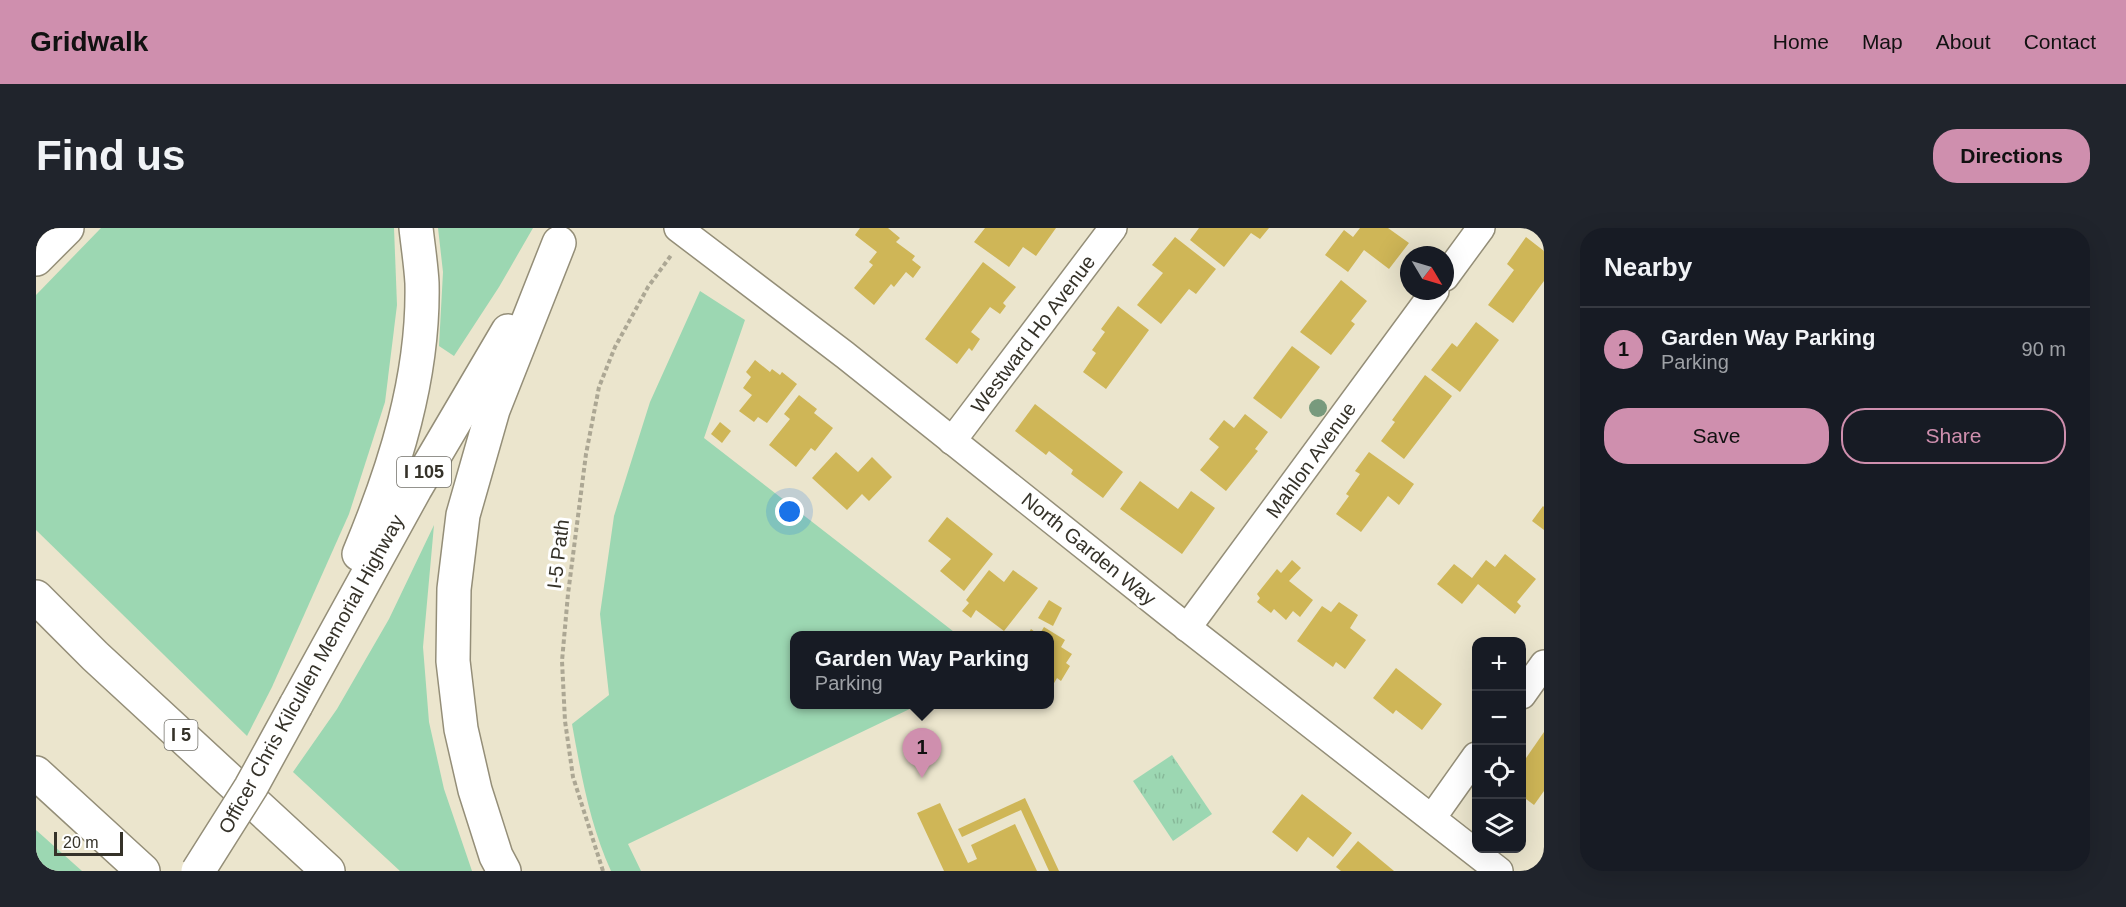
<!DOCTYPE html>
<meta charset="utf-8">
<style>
:root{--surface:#171b24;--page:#20242c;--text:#f1f3f6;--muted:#9ea1a6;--line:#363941;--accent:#cf8fae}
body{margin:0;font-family:Helvetica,sans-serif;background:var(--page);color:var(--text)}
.controls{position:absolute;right:18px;bottom:18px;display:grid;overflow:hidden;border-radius:12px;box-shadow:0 6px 24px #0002}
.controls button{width:54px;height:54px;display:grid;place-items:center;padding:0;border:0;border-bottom:2px solid var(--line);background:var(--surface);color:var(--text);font:30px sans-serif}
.compass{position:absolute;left:1364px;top:18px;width:54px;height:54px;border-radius:50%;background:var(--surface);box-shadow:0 6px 24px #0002;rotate:128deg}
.scale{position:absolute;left:18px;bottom:15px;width:69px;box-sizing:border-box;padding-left:6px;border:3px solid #353229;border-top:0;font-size:16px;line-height:21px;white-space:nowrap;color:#353229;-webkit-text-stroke:4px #fff;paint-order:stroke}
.you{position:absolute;left:754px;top:284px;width:21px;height:21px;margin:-15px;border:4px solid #fff;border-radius:50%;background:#1a73e8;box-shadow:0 0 0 9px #1a73e833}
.badge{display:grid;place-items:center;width:39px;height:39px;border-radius:50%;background:var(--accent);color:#111;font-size:20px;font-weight:700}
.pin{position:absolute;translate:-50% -50px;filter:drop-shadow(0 2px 3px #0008)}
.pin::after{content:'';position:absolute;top:32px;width:21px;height:18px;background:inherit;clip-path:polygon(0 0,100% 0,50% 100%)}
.popup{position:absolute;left:754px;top:403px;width:264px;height:78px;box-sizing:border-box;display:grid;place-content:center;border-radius:12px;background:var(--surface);filter:drop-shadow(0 2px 4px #0005);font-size:20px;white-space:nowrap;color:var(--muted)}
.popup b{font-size:22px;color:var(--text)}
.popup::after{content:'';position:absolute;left:50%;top:100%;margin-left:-12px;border:12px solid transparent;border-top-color:var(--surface)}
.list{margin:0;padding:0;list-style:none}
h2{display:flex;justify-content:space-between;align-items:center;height:78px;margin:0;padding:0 24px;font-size:26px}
h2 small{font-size:20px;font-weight:400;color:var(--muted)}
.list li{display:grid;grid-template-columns:39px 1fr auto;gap:18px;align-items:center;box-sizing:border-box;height:84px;padding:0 24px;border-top:2px solid var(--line)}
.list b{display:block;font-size:22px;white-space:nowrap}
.list p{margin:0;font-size:20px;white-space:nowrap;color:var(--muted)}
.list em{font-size:20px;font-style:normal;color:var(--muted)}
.actions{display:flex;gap:12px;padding:18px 24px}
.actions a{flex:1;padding:14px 0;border:2px solid var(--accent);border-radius:24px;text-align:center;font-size:21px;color:var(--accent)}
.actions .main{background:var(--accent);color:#111}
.icon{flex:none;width:33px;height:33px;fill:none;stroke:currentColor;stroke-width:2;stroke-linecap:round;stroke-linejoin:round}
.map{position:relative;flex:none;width:1508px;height:643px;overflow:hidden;border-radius:24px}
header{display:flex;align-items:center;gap:36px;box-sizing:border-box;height:84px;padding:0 30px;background:var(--accent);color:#111}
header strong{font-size:28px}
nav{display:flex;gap:33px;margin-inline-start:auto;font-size:21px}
.intro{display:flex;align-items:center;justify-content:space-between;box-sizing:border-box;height:144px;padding:0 36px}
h1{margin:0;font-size:42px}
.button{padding:15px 27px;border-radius:24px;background:var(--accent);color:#111;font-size:21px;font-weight:700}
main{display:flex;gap:36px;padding:0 36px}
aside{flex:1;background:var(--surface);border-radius:24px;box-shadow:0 6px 24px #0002}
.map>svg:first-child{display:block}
.grass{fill:#9cd7b2}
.park{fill:url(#park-tufts)}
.building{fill:#cfb657}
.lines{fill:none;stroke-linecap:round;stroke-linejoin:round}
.minor-casing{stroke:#948e78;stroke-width:30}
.highway-casing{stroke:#948e78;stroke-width:36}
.path{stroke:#aca794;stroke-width:4;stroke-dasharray:4.5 3;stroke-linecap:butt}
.minor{stroke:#fff;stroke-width:27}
.highway{stroke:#fff;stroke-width:33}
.highway-bridge-casing{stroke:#948e78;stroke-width:36;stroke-linecap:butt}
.highway-bridge{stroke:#fff;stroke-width:33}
.tree{fill:#789a7d}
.labels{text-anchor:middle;stroke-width:6;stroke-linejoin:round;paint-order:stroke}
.shield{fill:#fff;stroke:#727069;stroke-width:1.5}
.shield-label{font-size:18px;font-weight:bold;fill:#353229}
.street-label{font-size:20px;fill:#353229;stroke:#fff}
</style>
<header>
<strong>Gridwalk</strong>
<nav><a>Home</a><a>Map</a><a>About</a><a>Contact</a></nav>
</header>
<div class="intro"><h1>Find us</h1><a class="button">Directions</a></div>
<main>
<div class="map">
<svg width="1508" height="643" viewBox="0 0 1508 643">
<defs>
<pattern id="park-tufts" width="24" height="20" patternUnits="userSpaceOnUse" patternTransform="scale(1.5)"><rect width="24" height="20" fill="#9cd7b2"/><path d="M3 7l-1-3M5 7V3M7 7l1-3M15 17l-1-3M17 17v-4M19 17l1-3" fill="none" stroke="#87b999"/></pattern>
</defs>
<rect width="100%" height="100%" fill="#ebe5cd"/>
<!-- grass -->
<g class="grass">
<polygon points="65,0 358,0 361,77 349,174 313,286 236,459 211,508 0,302 0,67"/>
<polygon points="402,0 497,0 463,59 418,128 403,118 407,44"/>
<path d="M664 63 709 92 668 210 922 407 758 408V476L882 477 592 616 605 643H575C554 597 545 546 536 496L573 467 564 386 578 288 614 174Z"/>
<polygon points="398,297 387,419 393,494 408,561 436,643 364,643 257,544 301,481 353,391"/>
<polygon points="0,602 46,643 0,643"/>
</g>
<!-- park -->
<polygon class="park" points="1136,527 1176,586 1137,613 1097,553"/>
<!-- building -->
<g class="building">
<polygon points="824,0 852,0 864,10 860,14 879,28 876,32 885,39 877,50 870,44 858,59 855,56 838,77 818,60 837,37 833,34 841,24 819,7"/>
<polygon points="949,0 1020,0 1000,28 987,19 973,39 938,14"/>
<polygon points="1163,0 1233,0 1224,11 1215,5 1188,39 1154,12"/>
<polygon points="1324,0 1352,0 1373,15 1353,41 1328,22 1312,44 1289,27 1308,2 1317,9"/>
<polygon points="1139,9 1180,41 1160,66 1153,61 1125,96 1101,77 1127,45 1116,37"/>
<polygon points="1490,9 1508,23 1508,53 1477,95 1452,77 1478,42 1471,36"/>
<polygon points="947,34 980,59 967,75 970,78 964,86 954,79 935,104 944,111 936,123 933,120 921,136 889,111"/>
<polygon points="1305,52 1331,73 1315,93 1319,96 1295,127 1264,104"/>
<polygon points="1082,78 1113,102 1070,161 1047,144 1060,125 1056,122 1069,104 1065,101"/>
<polygon points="1440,94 1463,112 1424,164 1395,142 1416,115 1421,119"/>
<polygon points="1256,118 1284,139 1245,191 1217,170"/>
<polygon points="719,132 734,144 736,141 744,147 746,144 761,156 731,195 722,189 718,194 703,183 716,167 707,160 715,149 710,144"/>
<polygon points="1389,147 1416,168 1368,231 1345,213 1359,194 1356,192"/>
<polygon points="763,167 781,181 778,185 797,200 779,223 775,220 760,239 733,217 754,191 748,186"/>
<polygon points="999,176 1087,244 1067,270 1035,246 1037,242 1013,223 1010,227 979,203"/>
<polygon points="1209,186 1232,204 1219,221 1222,223 1190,263 1164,242 1183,219 1173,211 1188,192 1198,200"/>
<polygon points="684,194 695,203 686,215 675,206"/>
<polygon points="800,224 822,244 836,229 856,249 833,273 826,266 811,282 776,250"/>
<polygon points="1333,224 1378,256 1363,277 1352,268 1325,304 1300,286 1313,268 1310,266 1324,246 1319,243"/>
<polygon points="1104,253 1142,281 1155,263 1179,280 1146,326 1084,281"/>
<polygon points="1507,278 1508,279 1508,302 1496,293"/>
<polygon points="911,289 957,326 928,363 904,343 915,331 892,313"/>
<polygon points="1469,326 1500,351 1481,374 1485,378 1479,386 1442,356 1426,376 1401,356 1418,336 1436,350 1450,332 1459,339"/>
<polygon points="1256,332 1265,340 1253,353 1277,372 1264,389 1257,383 1250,392 1238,381 1235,385 1221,374 1224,370 1221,366 1241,341 1245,345"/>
<polygon points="953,342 968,354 977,342 1002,360 968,403 940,382 935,390 926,383 933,375 930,372"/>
<polygon points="1013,372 1026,380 1017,398 1002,390"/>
<polygon points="1303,374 1322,387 1314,400 1330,412 1309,441 1300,434 1297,439 1261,413 1286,378 1295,384"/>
<polygon points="1008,399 1029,412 1025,419 1036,426 1030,435 1034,438 1025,453 1021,450 1014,462 1014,408 991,408 995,401 1003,407"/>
<polygon points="1360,440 1406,476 1386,502 1360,482 1357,486 1337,470"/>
<polygon points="1508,504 1508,563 1498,577 1486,568 1486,536"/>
<polygon points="1266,566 1316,605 1297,629 1272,609 1261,624 1236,604"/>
<polygon points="989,570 1023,643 1013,643 985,582 926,609 922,601"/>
<polygon points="904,575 932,635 941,631 935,617 979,596 1001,643 908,643 881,585"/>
<polygon points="1322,613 1358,643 1305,643 1300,639"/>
</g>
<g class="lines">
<!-- minor casing -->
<g class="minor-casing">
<g id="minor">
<polyline points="642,0 809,127 1135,387 1463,643"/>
<polyline points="1409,49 1445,0"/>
<polyline points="916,213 1077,0"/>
<polyline points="1151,400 1399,63"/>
<polyline points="1486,467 1508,436"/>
<polyline points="1396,590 1440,528"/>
</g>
</g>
<!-- highway casing -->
<g class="highway-casing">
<g id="highway">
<polyline points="0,31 31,0"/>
<path d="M323 326C359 240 388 149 386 55 385 37 382 18 380 0"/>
<polyline points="0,369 59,428 292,643"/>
<polyline points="260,477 379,261 472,103"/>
<polyline points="0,545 107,643"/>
<polyline points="468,643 460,628 439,562 425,501 417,433 418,361 427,287 457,182 523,15"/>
</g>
</g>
<!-- path -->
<polyline class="path" points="567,643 537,549 529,493 526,433 532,366 550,226 563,159 579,119 612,59 636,26"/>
<!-- minor -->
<use href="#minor" class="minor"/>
<!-- highway -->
<use href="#highway" class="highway"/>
<!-- highway-bridge casing -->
<g class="highway-bridge-casing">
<polyline id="highway-bridge" points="162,643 215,559 260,477"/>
</g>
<!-- highway-bridge -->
<use href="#highway-bridge" class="highway-bridge"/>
</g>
<!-- trees -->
<circle class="tree" cx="1282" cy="180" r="9"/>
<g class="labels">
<!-- shield labels -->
<g class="shield">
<rect x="361" y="229" width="54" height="30" rx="4.5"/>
<rect x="128.5" y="492" width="33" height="30" rx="4.5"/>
</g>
<g class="shield-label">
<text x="388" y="250">I 105</text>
<text x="145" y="513">I 5</text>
</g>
<!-- street labels -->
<g class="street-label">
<text transform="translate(997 106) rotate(-53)" y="7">Westward Ho Avenue</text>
<text transform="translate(1275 232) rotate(-54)" y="7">Mahlon Avenue</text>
<text transform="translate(1053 321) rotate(39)" y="7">North Garden Way</text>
<text transform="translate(522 326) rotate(-83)" y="7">I-5 Path</text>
<text transform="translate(275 446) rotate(-61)" y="7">Officer Chris Kilcullen Memorial Highway</text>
</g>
</g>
</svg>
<div class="controls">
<button>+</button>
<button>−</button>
<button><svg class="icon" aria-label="locate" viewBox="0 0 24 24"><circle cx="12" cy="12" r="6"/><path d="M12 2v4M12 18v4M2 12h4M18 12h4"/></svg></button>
<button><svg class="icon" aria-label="layers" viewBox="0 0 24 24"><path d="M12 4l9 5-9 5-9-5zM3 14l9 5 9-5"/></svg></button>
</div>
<svg class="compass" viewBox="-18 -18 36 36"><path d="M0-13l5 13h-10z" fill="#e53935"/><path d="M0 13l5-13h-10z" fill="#9ea1a6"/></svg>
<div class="scale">20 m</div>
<div class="you"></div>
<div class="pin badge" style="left:886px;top:550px">1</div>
<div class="popup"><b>Garden Way Parking</b>Parking</div>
</div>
<aside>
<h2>Nearby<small></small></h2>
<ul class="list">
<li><span class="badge">1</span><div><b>Garden Way Parking</b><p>Parking</p></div><em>90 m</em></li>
</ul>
<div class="actions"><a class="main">Save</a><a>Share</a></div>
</aside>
</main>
